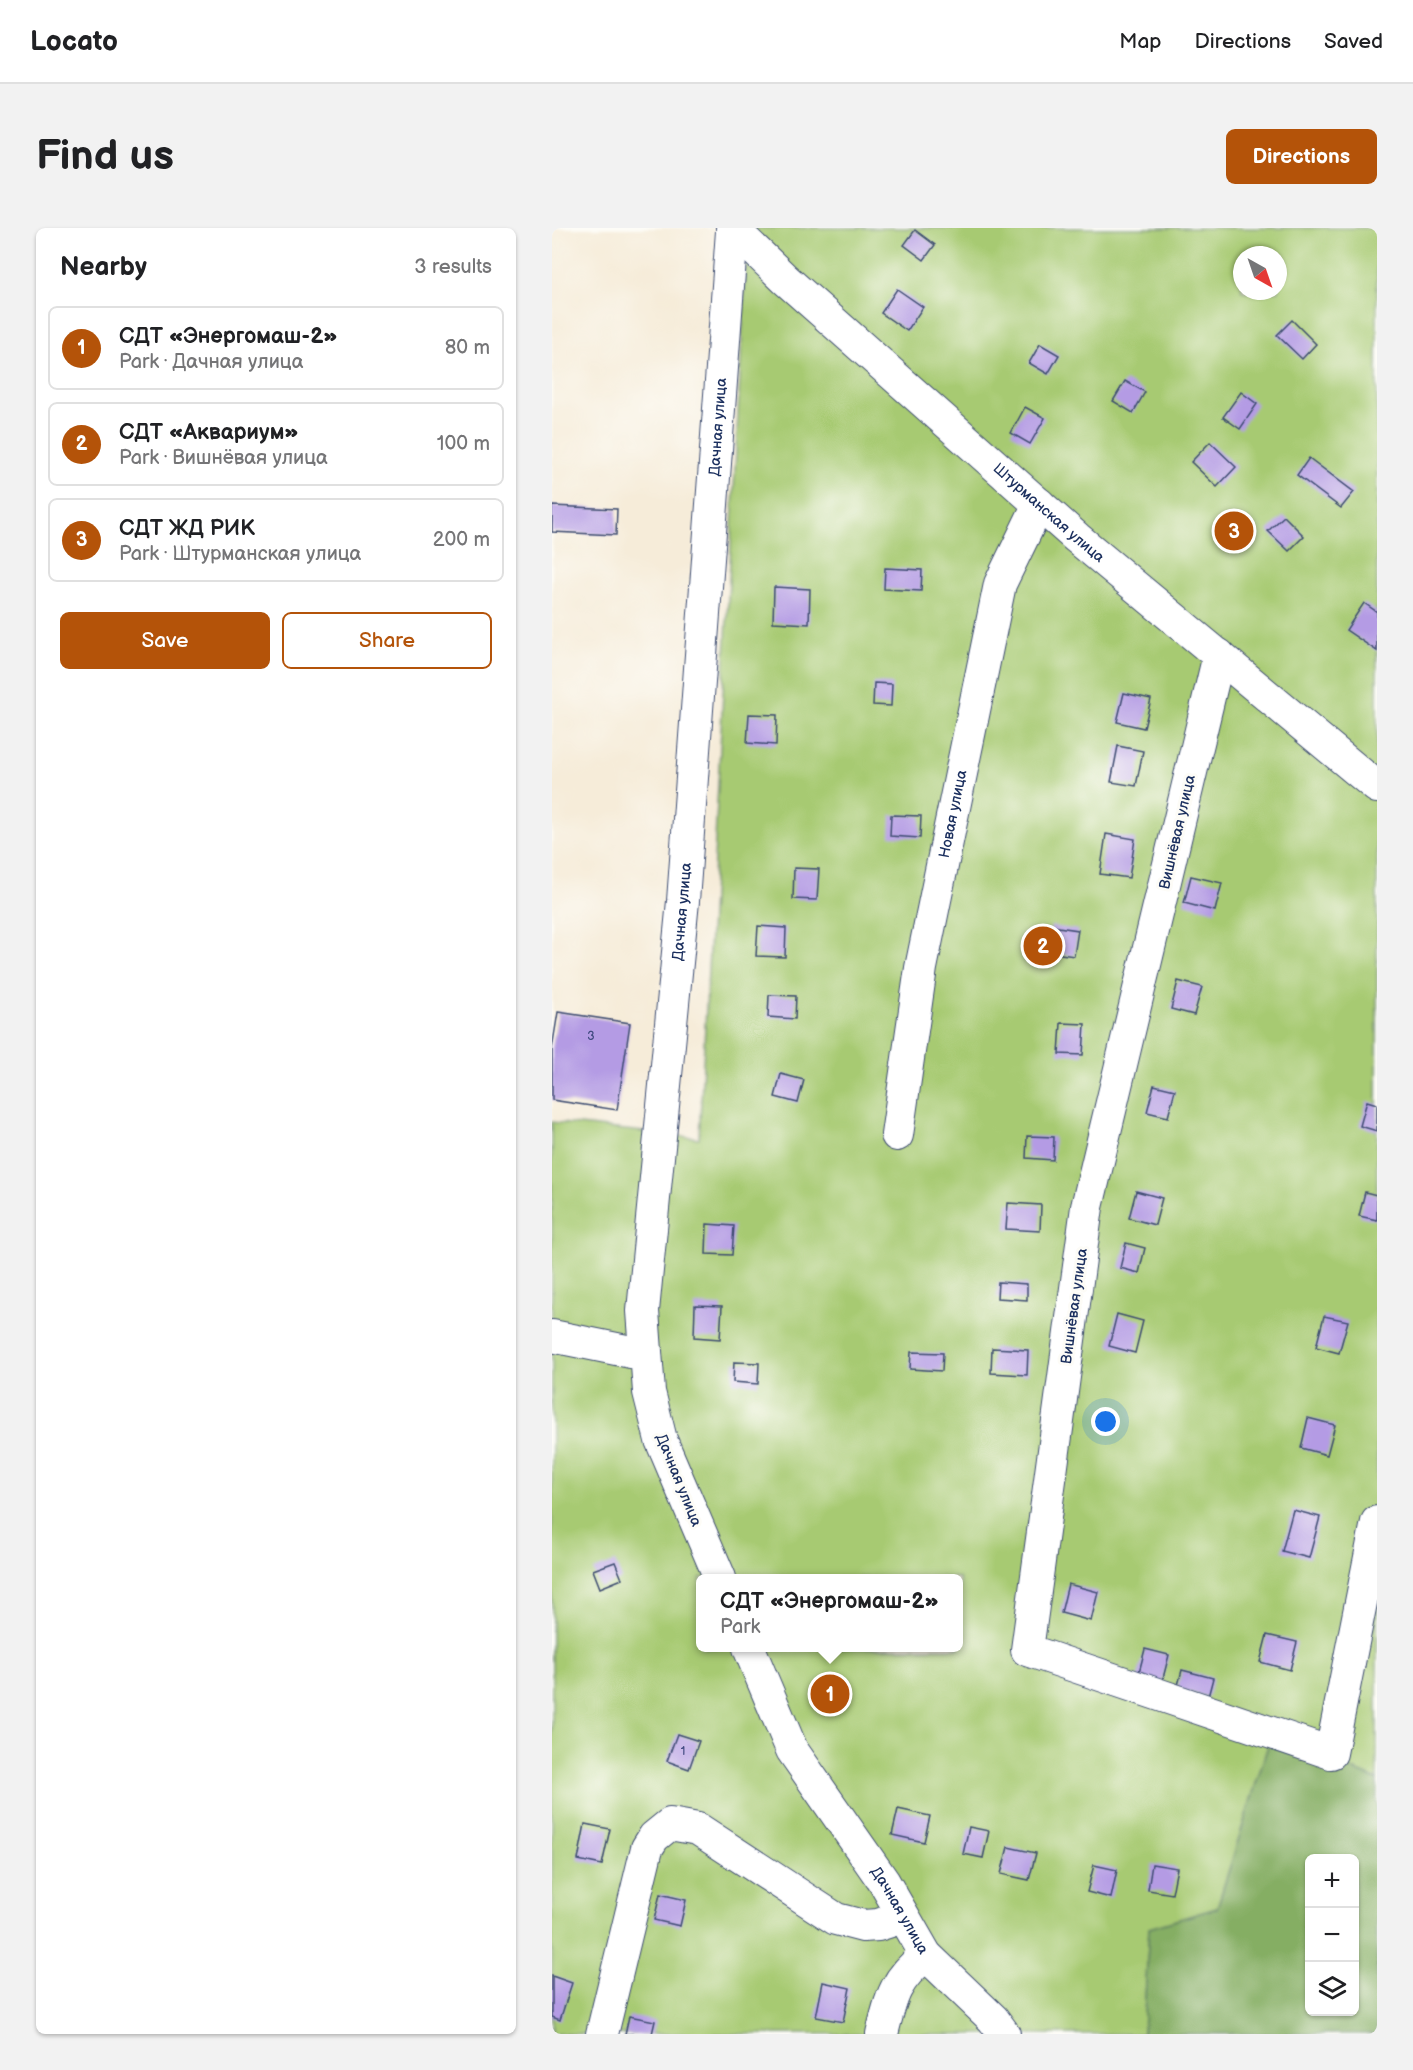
<!DOCTYPE html>
<meta charset="utf-8">
<style>
:root{--surface:#fff;--page:#f2f2f2;--text:#202124;--muted:#757577;--line:#e0e0e0;--accent:#b45309}
body{margin:0;font-family:"Balsamiq Sans",sans-serif;background:var(--page);color:var(--text)}
.controls{position:absolute;right:18px;bottom:18px;display:grid;overflow:hidden;border-radius:9px;box-shadow:0 2px 4px #0004}
.controls button{width:54px;height:54px;display:grid;place-items:center;padding:0;border:0;border-bottom:2px solid var(--line);background:var(--surface);color:var(--text);font:30px sans-serif}
.compass{position:absolute;left:681px;top:18px;width:54px;height:54px;border-radius:50%;background:var(--surface);box-shadow:0 2px 4px #0004;rotate:140deg}
.you{position:absolute;left:554px;top:1194px;width:21px;height:21px;margin:-15px;border:4px solid #fff;border-radius:50%;background:#1a73e8;box-shadow:0 0 0 9px #1a73e833}
.badge{display:grid;place-items:center;width:39px;height:39px;border-radius:50%;background:var(--accent);color:#fff;font-size:20px;font-weight:700}
.pin{position:absolute;translate:-50% -50%;border:3px solid #fff;box-shadow:0 2px 6px #0006}
.popup{position:absolute;left:144px;top:1346px;width:267px;height:78px;box-sizing:border-box;display:grid;place-content:center;border-radius:9px;background:var(--surface);filter:drop-shadow(0 2px 4px #0005);font-size:20px;white-space:nowrap;color:var(--muted)}
.popup b{font-size:22px;color:var(--text)}
.popup::after{content:'';position:absolute;left:50%;top:100%;margin-left:-12px;border:12px solid transparent;border-top-color:var(--surface)}
.list{margin:0;padding:0;list-style:none}
h2{display:flex;justify-content:space-between;align-items:center;height:78px;margin:0;padding:0 24px;font-size:26px}
h2 small{font-size:20px;font-weight:400;color:var(--muted)}
.list li{display:grid;grid-template-columns:39px 1fr auto;gap:18px;align-items:center;box-sizing:border-box;height:84px;margin:0 12px 12px;padding:0 12px;border:2px solid var(--line);border-radius:9px}
.list b{display:block;font-size:22px;white-space:nowrap}
.list p{margin:0;font-size:20px;white-space:nowrap;color:var(--muted)}
.list em{font-size:20px;font-style:normal;color:var(--muted)}
.actions{display:flex;gap:12px;padding:18px 24px}
.actions a{flex:1;padding:14px 0;border:2px solid var(--accent);border-radius:9px;text-align:center;font-size:21px;color:var(--accent)}
.actions .main{background:var(--accent);color:#fff}
.icon{flex:none;width:33px;height:33px;fill:none;stroke:currentColor;stroke-width:2;stroke-linecap:round;stroke-linejoin:round}
.map{position:relative;flex:none;width:825px;height:1806px;overflow:hidden;border-radius:9px}
header{display:flex;align-items:center;gap:36px;box-sizing:border-box;height:84px;padding:0 30px;background:var(--surface);border-bottom:2px solid var(--line)}
header strong{font-size:28px}
nav{display:flex;gap:33px;margin-inline-start:auto;font-size:21px}
.intro{display:flex;align-items:center;justify-content:space-between;box-sizing:border-box;height:144px;padding:0 36px}
h1{margin:0;font-size:42px}
.button{padding:15px 27px;border-radius:9px;background:var(--accent);color:#fff;font-size:21px;font-weight:700}
main{display:flex;gap:36px;padding:0 36px}
aside{flex:1;background:var(--surface);border-radius:9px;box-shadow:0 2px 4px #0004}
.map>svg:first-child{display:block}
.green{fill:#a7ca72;stroke:#617c68;stroke-width:1.5;fill-rule:evenodd}
.forest{fill:#85ae64;stroke:#506e61;stroke-width:1.5;fill-rule:evenodd}
.building{fill:#b49be4}
.lines{fill:none;stroke-linecap:round;stroke-linejoin:round}
.minor-casing{stroke:#3c4b70;stroke-width:34}
.minor{stroke:#fff;stroke-width:32}
.labels{text-anchor:middle;stroke-width:6;stroke-linejoin:round;paint-order:stroke}
.number-label{font-size:12px;fill:#414a80}
.street-label{font-size:15px;fill:#1b2f5e;stroke:#fdfcf7}
</style>
<header>
<strong>Locato</strong>
<nav><a>Map</a><a>Directions</a><a>Saved</a></nav>
</header>
<div class="intro"><h1>Find us</h1><a class="button">Directions</a></div>
<main>
<aside>
<h2>Nearby<small>3 results</small></h2>
<ul class="list">
<li><span class="badge">1</span><div><b>СДТ «Энергомаш-2»</b><p>Park · Дачная улица</p></div><em>80 m</em></li>
<li><span class="badge">2</span><div><b>СДТ «Аквариум»</b><p>Park · Вишнёвая улица</p></div><em>100 m</em></li>
<li><span class="badge">3</span><div><b>СДТ ЖД РИК</b><p>Park · Штурманская улица</p></div><em>200 m</em></li>
</ul>
<div class="actions"><a class="main">Save</a><a>Share</a></div>
</aside>
<div class="map">
<svg width="825" height="1806" viewBox="0 0 825 1806">
<rect width="100%" height="100%" fill="#fdfcf7"/>
<filter id="ink" filterUnits="userSpaceOnUse"><feTurbulence type="fractalNoise" baseFrequency=".0167" numOctaves="2"/><feDisplacementMap in="SourceGraphic" scale="12" xChannelSelector="R" yChannelSelector="G"/><feConvolveMatrix kernelMatrix="1 2 1 2 8 2 1 2 1" color-interpolation-filters="sRGB"/></filter>
<filter id="wash" filterUnits="userSpaceOnUse"><feTurbulence type="fractalNoise" baseFrequency=".008" numOctaves="4" result="noise"/><feDisplacementMap in="SourceGraphic" scale="24" xChannelSelector="R" yChannelSelector="G"/><feGaussianBlur stdDeviation="1.35" result="paint"/><feColorMatrix in="noise" values="0 0 0 0 0 0 0 0 0 0 0 0 0 0 0 0 0 1.4 0 .05"/><feComposite in="paint" operator="in"/></filter>
<g filter="url(#wash)">
<rect width="100%" height="100%" fill="#f6ecd9"/>
<!-- green -->
<path class="green" d="M196 0H825V1552L719 1508 665 1680 597 1700 591 1806H0V894L147 910ZM690 27H726V63H690ZM149 1350H407V1420H149Z"/>
<!-- forest -->
<path class="forest" d="M719 1508 825 1552V1806H591L597 1700 665 1680ZM758 1630H802V1784H758Z"/>
<g id="blocks">
<!-- building -->
<g class="building">
<polygon points="363,2 383,17 372,32 352,17"/>
<polygon points="345,61 371,79 355,103 329,85"/>
<polygon points="740,92 764,116 750,131 725,107"/>
<polygon points="488,116 507,127 496,146 477,135"/>
<polygon points="573,153 593,164 581,185 561,173"/>
<polygon points="689,164 705,176 688,201 671,189"/>
<polygon points="473,179 493,190 478,216 459,205"/>
<polygon points="658,214 684,239 665,259 639,234"/>
<polygon points="757,230 802,264 789,280 745,247"/>
<polygon points="0,278 65,281 64,307 0,304"/>
<polygon points="732,288 752,308 737,323 716,303"/>
<polygon points="333,340 370,342 369,363 332,361"/>
<polygon points="222,359 258,361 257,396 221,394"/>
<polygon points="812,375 825,384 825,423 794,402"/>
<polygon points="322,455 340,456 339,478 321,477"/>
<polygon points="572,465 599,471 592,500 565,494"/>
<polygon points="197,486 225,487 224,517 195,515"/>
<polygon points="566,518 591,523 584,558 559,554"/>
<polygon points="339,587 369,588 368,610 338,608"/>
<polygon points="554,606 583,611 577,650 548,646"/>
<polygon points="242,640 267,641 265,672 241,671"/>
<polygon points="639,648 670,655 663,683 632,675"/>
<polygon points="206,698 234,700 233,729 204,728"/>
<polygon points="499,698 526,702 522,728 495,724"/>
<polygon points="626,753 650,759 642,787 619,781"/>
<polygon points="217,767 244,768 243,791 216,789"/>
<polygon points="6,784 78,795 65,882 0,872 0,821"/>
<polygon points="509,795 533,796 531,827 507,826"/>
<polygon points="229,846 252,852 246,875 223,869"/>
<polygon points="602,857 623,862 616,889 595,884"/>
<polygon points="815,873 825,876 825,903 808,898"/>
<polygon points="475,908 502,909 501,932 474,930"/>
<polygon points="584,963 610,970 603,997 577,990"/>
<polygon points="813,964 825,967 825,992 807,988"/>
<polygon points="456,975 489,977 488,1003 454,1001"/>
<polygon points="155,996 182,998 180,1027 154,1026"/>
<polygon points="574,1015 593,1020 587,1045 568,1040"/>
<polygon points="446,1054 475,1056 475,1072 445,1070"/>
<polygon points="143,1077 170,1078 168,1111 142,1109"/>
<polygon points="565,1086 591,1093 583,1125 557,1118"/>
<polygon points="772,1088 796,1093 787,1125 764,1119"/>
<polygon points="440,1120 476,1122 475,1147 439,1145"/>
<polygon points="359,1124 391,1125 390,1143 358,1141"/>
<polygon points="182,1134 207,1135 206,1156 181,1154"/>
<polygon points="756,1190 783,1197 775,1227 749,1220"/>
<polygon points="741,1282 768,1289 757,1330 730,1323"/>
<polygon points="63,1334 70,1351 48,1360 41,1342"/>
<polygon points="516,1356 546,1364 539,1393 509,1385"/>
<polygon points="715,1407 745,1414 738,1442 708,1434"/>
<polygon points="593,1421 617,1427 609,1458 585,1452"/>
<polygon points="630,1442 661,1450 656,1469 625,1461"/>
<polygon points="125,1506 147,1513 137,1541 115,1533"/>
<polygon points="346,1581 378,1588 372,1614 340,1607"/>
<polygon points="33,1596 58,1601 50,1637 26,1632"/>
<polygon points="417,1599 437,1603 431,1630 411,1626"/>
<polygon points="456,1619 484,1625 477,1652 449,1646"/>
<polygon points="600,1636 625,1640 620,1666 596,1662"/>
<polygon points="542,1637 565,1642 559,1670 535,1664"/>
<polygon points="108,1666 134,1672 128,1698 102,1692"/>
<polygon points="0,1748 20,1755 8,1792 0,1789"/>
<polygon points="271,1754 298,1760 291,1794 264,1789"/>
<polygon points="77,1788 103,1793 100,1806 73,1806"/>
</g>
</g>
</g>
<g filter="url(#ink)">
<use href="#blocks" fill-opacity="0" stroke="#3c4b70" stroke-width="1.5"/>
<g class="lines">
<!-- minor casing -->
<g class="minor-casing">
<g id="minor">
<path id="s1" d="M180 0 233 51 525 310 825 559"/>
<polyline points="667,427 535,979 475,1422 779,1525 825,1294"/>
<path id="s2" d="M345 907 369 740 448 356 487 276"/>
<polyline points="0,1108 94,1127"/>
<path id="s3" d="M168 1350 109 1212 97 1164 91 1083 131 673 180 3"/>
<path id="s4" d="M197 1420 240 1522 332 1654 374 1727 441 1791 452 1806"/>
<polyline points="50,1806 95,1620 102,1609 118,1596 146,1601 284,1691 311,1698 326,1697 351,1689"/>
<path d="M330 1806C339 1769 343 1751 374 1727"/>
</g>
</g>
<!-- minor -->
<use href="#minor" class="minor"/>
</g>
</g>
<g class="labels">
<!-- number labels -->
<g class="number-label">
<text x="39" y="812">3</text>
<text x="131" y="1527">1</text>
</g>
<!-- street labels -->
<g class="street-label">
<text dy="5" stroke="none"><textPath href="#s3" startOffset="1168">Дачная улица</textPath></text>
<text dy="5" stroke="none"><textPath href="#s1" startOffset="426">Штурманская улица</textPath></text>
<text dy="5" stroke="none"><textPath href="#s2" startOffset="326">Новая улица</textPath></text>
<text transform="translate(625 604) rotate(-77)" y="5">Вишнёвая улица</text>
<text dy="5" stroke="none"><textPath href="#s3" startOffset="682">Дачная улица</textPath></text>
<text transform="translate(522 1078) rotate(-82)" y="5">Вишнёвая улица</text>
<text transform="translate(127 1252) rotate(68)" y="5">Дачная улица</text>
<text dy="5" stroke="none"><textPath href="#s4" startOffset="304">Дачная улица</textPath></text>
</g>
</g>
</svg>
<div class="controls">
<button>+</button>
<button>−</button>
<button><svg class="icon" aria-label="layers" viewBox="0 0 24 24"><path d="M12 4l9 5-9 5-9-5zM3 14l9 5 9-5"/></svg></button>
</div>
<svg class="compass" viewBox="-18 -18 36 36"><path d="M0-13l5 13h-10z" fill="#e53935"/><path d="M0 13l5-13h-10z" fill="#757577"/></svg>
<div class="you"></div>
<div class="pin badge" style="left:278px;top:1466px">1</div>
<div class="popup"><b>СДТ «Энергомаш-2»</b>Park</div>
<div class="pin badge" style="left:491px;top:718px">2</div>
<div class="pin badge" style="left:682px;top:303px">3</div>
</div>
</main>
